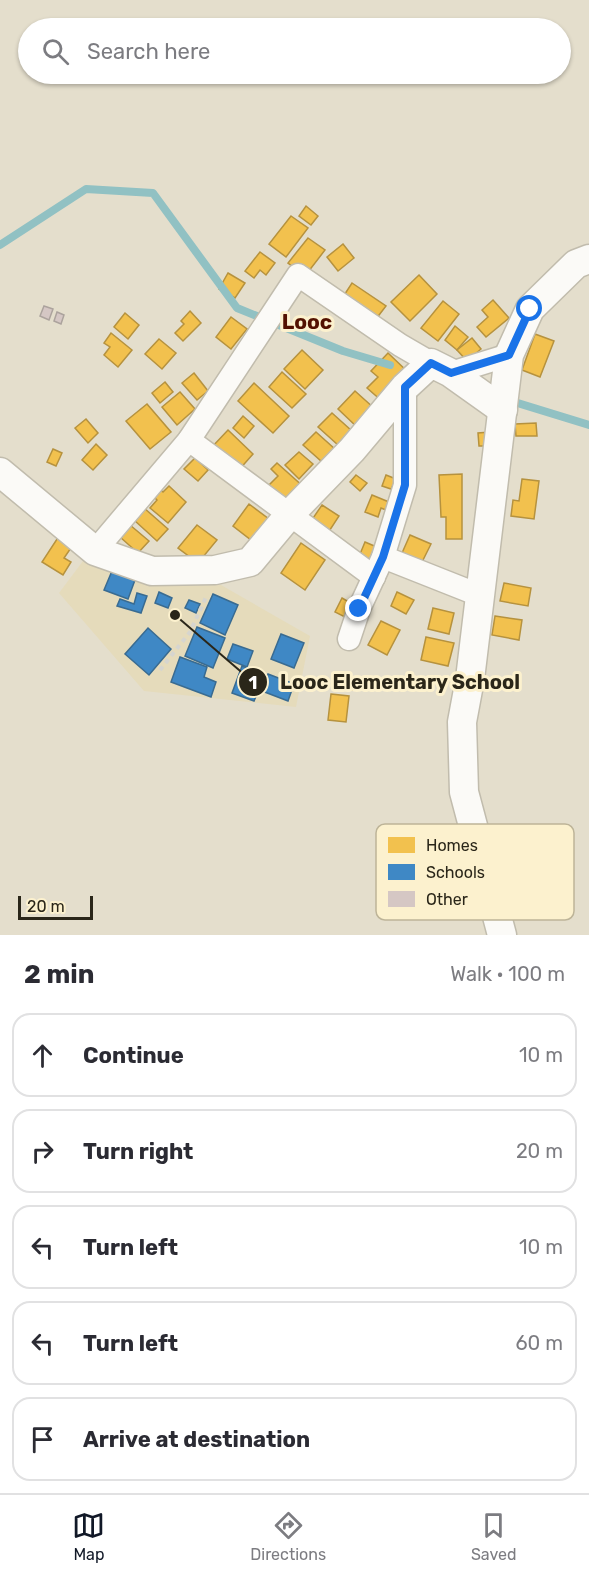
<!DOCTYPE html>
<meta charset="utf-8">
<style>
:root{--surface:#fff;--page:#f7f7f7;--text:#2b2b33;--muted:#7c7c81;--line:#e1e1e2;--accent:#111827}
body{margin:0;font-family:Rubik,sans-serif;background:var(--page);color:var(--text)}
.scale{position:absolute;left:18px;bottom:15px;width:75px;box-sizing:border-box;padding-left:6px;border:3px solid #2a2619;border-top:0;font-size:16px;line-height:21px;white-space:nowrap;color:#2a2619;-webkit-text-stroke:4px #fcf1ce;paint-order:stroke}
.stop{position:absolute;width:18px;height:18px;margin:-14px;border:4px solid #1a73e8;border-radius:50%;background:#fff}
.stop.end{background:#1a73e8;border-color:#fff;box-shadow:0 2px 6px #0008}
.list{margin:0;padding:0;list-style:none}
h2{display:flex;justify-content:space-between;align-items:center;height:78px;margin:0;padding:0 24px;font-size:26px}
h2 small{font-size:20px;font-weight:400;color:var(--muted)}
.list li{display:grid;grid-template-columns:39px 1fr auto;gap:18px;align-items:center;box-sizing:border-box;height:84px;margin:0 12px 12px;padding:0 12px;border:2px solid var(--line);border-radius:18px}
.list b{display:block;font-size:22px;white-space:nowrap}
.list em{font-size:20px;font-style:normal;color:var(--muted)}
.icon{flex:none;width:33px;height:33px;fill:none;stroke:currentColor;stroke-width:2;stroke-linecap:round;stroke-linejoin:round}
.map{position:relative;flex:none;width:589px;height:935px;overflow:hidden}
.search{position:absolute;background:var(--surface);box-shadow:0 2px 4px #0004;left:18px;right:18px;top:18px;height:66px;display:flex;align-items:center;gap:15px;box-sizing:border-box;padding:0 21px;border-radius:33px;color:var(--muted);font-size:22px}
.sheet{height:558px;background:var(--surface)}
nav{display:flex;justify-content:space-around;align-items:center;box-sizing:border-box;height:84px;border-top:2px solid var(--line);background:var(--surface);font-size:16px;color:var(--muted)}
nav a{display:grid;justify-items:center;gap:3px}
nav .on{color:var(--accent)}
.map>svg:first-child{display:block}
.built{fill:#e5dbbb}
.homes{fill:#f2c14e;stroke:#b6923e;stroke-width:1.5}
.schools{fill:#3f88c5;stroke:#396b91;stroke-width:1.5}
.lines{fill:none;stroke-linecap:round;stroke-linejoin:round}
.stream{stroke:#91c1c3;stroke-width:8}
.building{fill:#d5c7c4;stroke:#aca39d;stroke-width:1.5}
.minor-casing{stroke:#c1bcad;stroke-width:25}
.tertiary-casing{stroke:#c1bcad;stroke-width:31}
.path{stroke:#d6d5cf;stroke-width:4;stroke-dasharray:4.5 4.5;stroke-linecap:butt}
.minor{stroke:#fbfaf7;stroke-width:22}
.tertiary{stroke:#fbfaf7;stroke-width:28}
.route{stroke:#1a73e8;stroke-width:8}
.labels{text-anchor:middle;stroke-width:6;stroke-linejoin:round;paint-order:stroke}
.quarter-label{font-size:21px;font-weight:bold;fill:#531100;stroke:#fcf1ce}
.key{fill:#fcf1ce;stroke:#bdb498;stroke-width:1.5}
.key-label{font-size:16px;fill:#2a2619}
.leader{fill:none;stroke:#2a2619;stroke-width:2}
.callout-dot{fill:#2a2619;stroke:#fcf1ce;stroke-width:2}
.mark-label{font-size:18px;text-anchor:middle;font-weight:bold;fill:#fff}
.callout-label{font-size:20px;text-anchor:middle;font-weight:bold;fill:#2a2619;stroke:#fcf1ce;stroke-width:6;stroke-linejoin:round;paint-order:stroke}
</style>
<div class="map">
<svg width="589" height="935" viewBox="0 0 589 935">
<rect width="100%" height="100%" fill="#e4decc"/>
<!-- built -->
<polygon class="built" points="89,553 140,575 221,585 310,636 296,707 144,691 59,593"/>
<!-- homes -->
<g class="homes">
<polygon points="306,206 318,216 311,225 299,216"/>
<polygon points="291,216 308,228 286,257 269,244"/>
<polygon points="308,238 325,250 305,276 288,263"/>
<polygon points="343,244 354,258 338,271 327,257"/>
<polygon points="260,252 275,263 266,275 260,270 254,278 245,271"/>
<polygon points="228,273 245,283 235,298 219,289"/>
<polygon points="419,275 437,294 410,321 391,302"/>
<polygon points="352,283 386,306 376,319 339,303"/>
<polygon points="493,300 509,318 486,337 477,327 488,317 482,310"/>
<polygon points="443,301 459,314 438,341 421,328"/>
<polygon points="190,311 201,323 183,341 175,333 184,324 181,321"/>
<polygon points="125,313 139,325 128,339 114,327"/>
<polygon points="231,317 247,329 231,349 216,337"/>
<polygon points="455,326 468,337 457,350 445,340"/>
<polygon points="111,333 132,350 118,367 104,355 110,347 104,343"/>
<polygon points="535,334 554,341 540,377 522,370"/>
<polygon points="472,338 481,349 467,361 457,350"/>
<polygon points="159,339 176,353 162,369 145,354"/>
<polygon points="302,350 323,370 305,389 284,369"/>
<polygon points="388,353 409,373 383,402 367,388 378,377 371,371"/>
<polygon points="282,372 306,394 292,408 269,387"/>
<polygon points="194,373 208,391 197,400 182,383"/>
<polygon points="165,382 173,392 160,403 152,393"/>
<polygon points="254,383 289,416 273,433 238,401"/>
<polygon points="355,391 375,409 358,428 338,409"/>
<polygon points="180,392 195,409 177,425 162,407"/>
<polygon points="147,404 171,432 150,449 126,421"/>
<polygon points="332,413 352,431 338,445 318,427"/>
<polygon points="243,416 254,426 244,438 233,428"/>
<polygon points="86,419 98,433 88,443 75,428"/>
<polygon points="536,423 537,436 516,436 515,424"/>
<polygon points="228,430 253,454 238,471 212,447"/>
<polygon points="316,432 336,450 321,461 303,445"/>
<polygon points="490,432 491,446 479,446 478,433"/>
<polygon points="96,444 107,455 93,470 82,460"/>
<polygon points="53,449 62,453 56,466 47,462"/>
<polygon points="299,452 313,464 299,479 285,465"/>
<polygon points="195,458 208,470 198,481 184,469"/>
<polygon points="277,463 306,489 283,506 265,489 278,476 271,469"/>
<polygon points="462,474 462,539 446,539 446,517 441,517 439,475"/>
<polygon points="356,475 367,483 360,491 350,482"/>
<polygon points="386,475 396,479 391,489 382,486"/>
<polygon points="522,479 539,481 534,519 511,516 513,500 519,501"/>
<polygon points="169,486 186,502 168,523 150,508 157,500 151,494 157,487 163,492"/>
<polygon points="372,495 389,502 386,510 381,508 378,517 365,512"/>
<polygon points="249,504 273,522 251,540 233,526"/>
<polygon points="322,505 339,516 326,536 309,524"/>
<polygon points="144,508 168,529 157,541 134,520"/>
<polygon points="130,525 149,541 138,553 120,537"/>
<polygon points="197,525 217,540 198,563 178,548"/>
<polygon points="410,535 431,544 422,562 402,553"/>
<polygon points="59,536 73,545 64,558 71,562 63,575 42,562"/>
<polygon points="365,542 379,548 372,564 358,559"/>
<polygon points="301,543 325,560 305,590 281,573"/>
<polygon points="504,583 531,588 528,606 500,601"/>
<polygon points="397,592 414,600 406,614 391,606"/>
<polygon points="342,598 354,605 347,618 335,612"/>
<polygon points="433,608 454,613 449,634 428,629"/>
<polygon points="495,616 522,620 519,640 492,635"/>
<polygon points="381,621 400,630 387,655 368,645"/>
<polygon points="426,637 454,643 448,666 421,660"/>
<polygon points="347,679 359,680 359,690 347,690"/>
<polygon points="331,694 349,696 346,722 328,720"/>
</g>
<!-- schools -->
<g class="schools">
<polygon points="112,571 135,580 128,599 104,590"/>
<polygon points="159,592 172,598 168,608 155,603"/>
<polygon points="137,593 147,596 141,613 117,606 120,599 134,604"/>
<polygon points="213,594 238,605 225,635 200,623"/>
<polygon points="189,600 200,604 196,613 185,608"/>
<polygon points="197,627 225,638 213,668 185,656"/>
<polygon points="148,628 171,649 149,675 125,654"/>
<polygon points="281,634 304,643 294,668 271,659"/>
<polygon points="233,644 253,651 247,667 227,659"/>
<polygon points="180,657 207,667 204,677 216,682 211,697 171,682"/>
<polygon points="242,666 265,675 254,701 232,693"/>
<polygon points="268,674 294,684 288,701 262,691"/>
</g>
<g class="lines">
<!-- stream -->
<g class="stream">
<polyline points="0,245 86,189 153,193 237,308 343,351 390,365"/>
<polyline points="508,400 589,425"/>
</g>
</g>
<!-- building -->
<g class="building">
<polygon points="44,306 53,309 49,320 40,316"/>
<polygon points="57,312 64,315 61,324 54,321"/>
</g>
<g class="lines">
<!-- minor casing -->
<g class="minor-casing">
<g id="minor">
<polyline points="451,373 509,355"/>
<polyline points="189,440 374,577"/>
<polyline points="95,551 189,440 298,275 400,345 431,363"/>
<polyline points="383,557 479,595"/>
<polyline points="349,639 359,609 383,557 405,485 405,387"/>
</g>
</g>
<!-- tertiary casing -->
<g class="tertiary-casing">
<g id="tertiary">
<polyline points="0,472 95,551 152,571 215,570 250,562 290,514 352,450 405,387 431,363 451,373 503,410"/>
<polyline points="502,935 464,792 462,722 470,679 509,355 530,309 576,264 589,259"/>
</g>
</g>
<!-- path -->
<polyline class="path" points="160,670 190,632 207,595"/>
<!-- minor -->
<use href="#minor" class="minor"/>
<!-- tertiary -->
<use href="#tertiary" class="tertiary"/>
</g>
<g class="lines">
<!-- route -->
<polyline class="route" points="359,609 383,557 405,485 405,387 431,363 451,373 509,355 530,309"/>
</g>
<g class="labels">
<!-- quarter labels -->
<g class="quarter-label">
<text x="307" y="329">Looc</text>
</g>
</g>
<!-- legend -->
<rect x="376" y="824" width="198" height="96" rx="9" class="key"/>
<rect x="388" y="837" width="27" height="16" fill="#f2c14e"/>
<rect x="388" y="864" width="27" height="16" fill="#3f88c5"/>
<rect x="388" y="891" width="27" height="16" fill="#d5c7c4"/>
<g class="key-label">
<text x="426" y="851">Homes</text>
<text x="426" y="878">Schools</text>
<text x="426" y="905">Other</text>
</g>
<!-- callouts -->
<path class="leader" d="M175 615L253 682"/>
<g class="callout-dot">
<circle cx="175" cy="615" r="6"/>
<circle cx="253" cy="682" r="15"/>
</g>
<g class="mark-label">
<text x="253" y="689">1</text>
</g>
<g class="callout-label">
<text x="400" y="689">Looc Elementary School</text>
</g>
</svg>
<div class="scale">20 m</div>
<div class="stop" style="left:530px;top:309px"></div>
<div class="stop end" style="left:359px;top:609px"></div>
<div class="search"><svg class="icon" aria-label="search" viewBox="0 0 24 24"><circle cx="10" cy="10" r="6"/><path d="M15 15l6 6"/></svg>Search here</div>
</div>
<section class="sheet">
<h2>2 min<small>Walk · 100 m</small></h2>
<ul class="list">
<li><svg class="icon" aria-label="ahead" viewBox="0 0 24 24"><path d="M12 20V5M6 11l6-6 6 6"/></svg><div><b>Continue</b></div><em>10 m</em></li>
<li><svg class="icon" aria-label="right" viewBox="0 0 24 24"><path d="M7 20v-9h11M14 6l5 5-5 5"/></svg><div><b>Turn right</b></div><em>20 m</em></li>
<li><svg class="icon" aria-label="left" viewBox="0 0 24 24"><path d="M17 20v-9H6M10 6l-5 5 5 5"/></svg><div><b>Turn left</b></div><em>10 m</em></li>
<li><svg class="icon" aria-label="left" viewBox="0 0 24 24"><path d="M17 20v-9H6M10 6l-5 5 5 5"/></svg><div><b>Turn left</b></div><em>60 m</em></li>
<li><svg class="icon" aria-label="arrive" viewBox="0 0 24 24"><path d="M6 21V4h12l-3 4 3 4H6"/></svg><div><b>Arrive at destination</b></div></li>
</ul>
</section>
<nav>
<a class="on"><svg class="icon" aria-label="map" viewBox="0 0 24 24"><path d="M3 6l6-2 6 2 6-2v14l-6 2-6-2-6 2zM9 4v14M15 6v14"/></svg>Map</a>
<a><svg class="icon" aria-label="directions" viewBox="0 0 24 24"><path d="M12 3l9 9-9 9-9-9zM9 14v-3h6M13 9l2 2-2 2"/></svg>Directions</a>
<a><svg class="icon" aria-label="saved" viewBox="0 0 24 24"><path d="M7 4h10v16l-5-4-5 4z"/></svg>Saved</a>
</nav>
